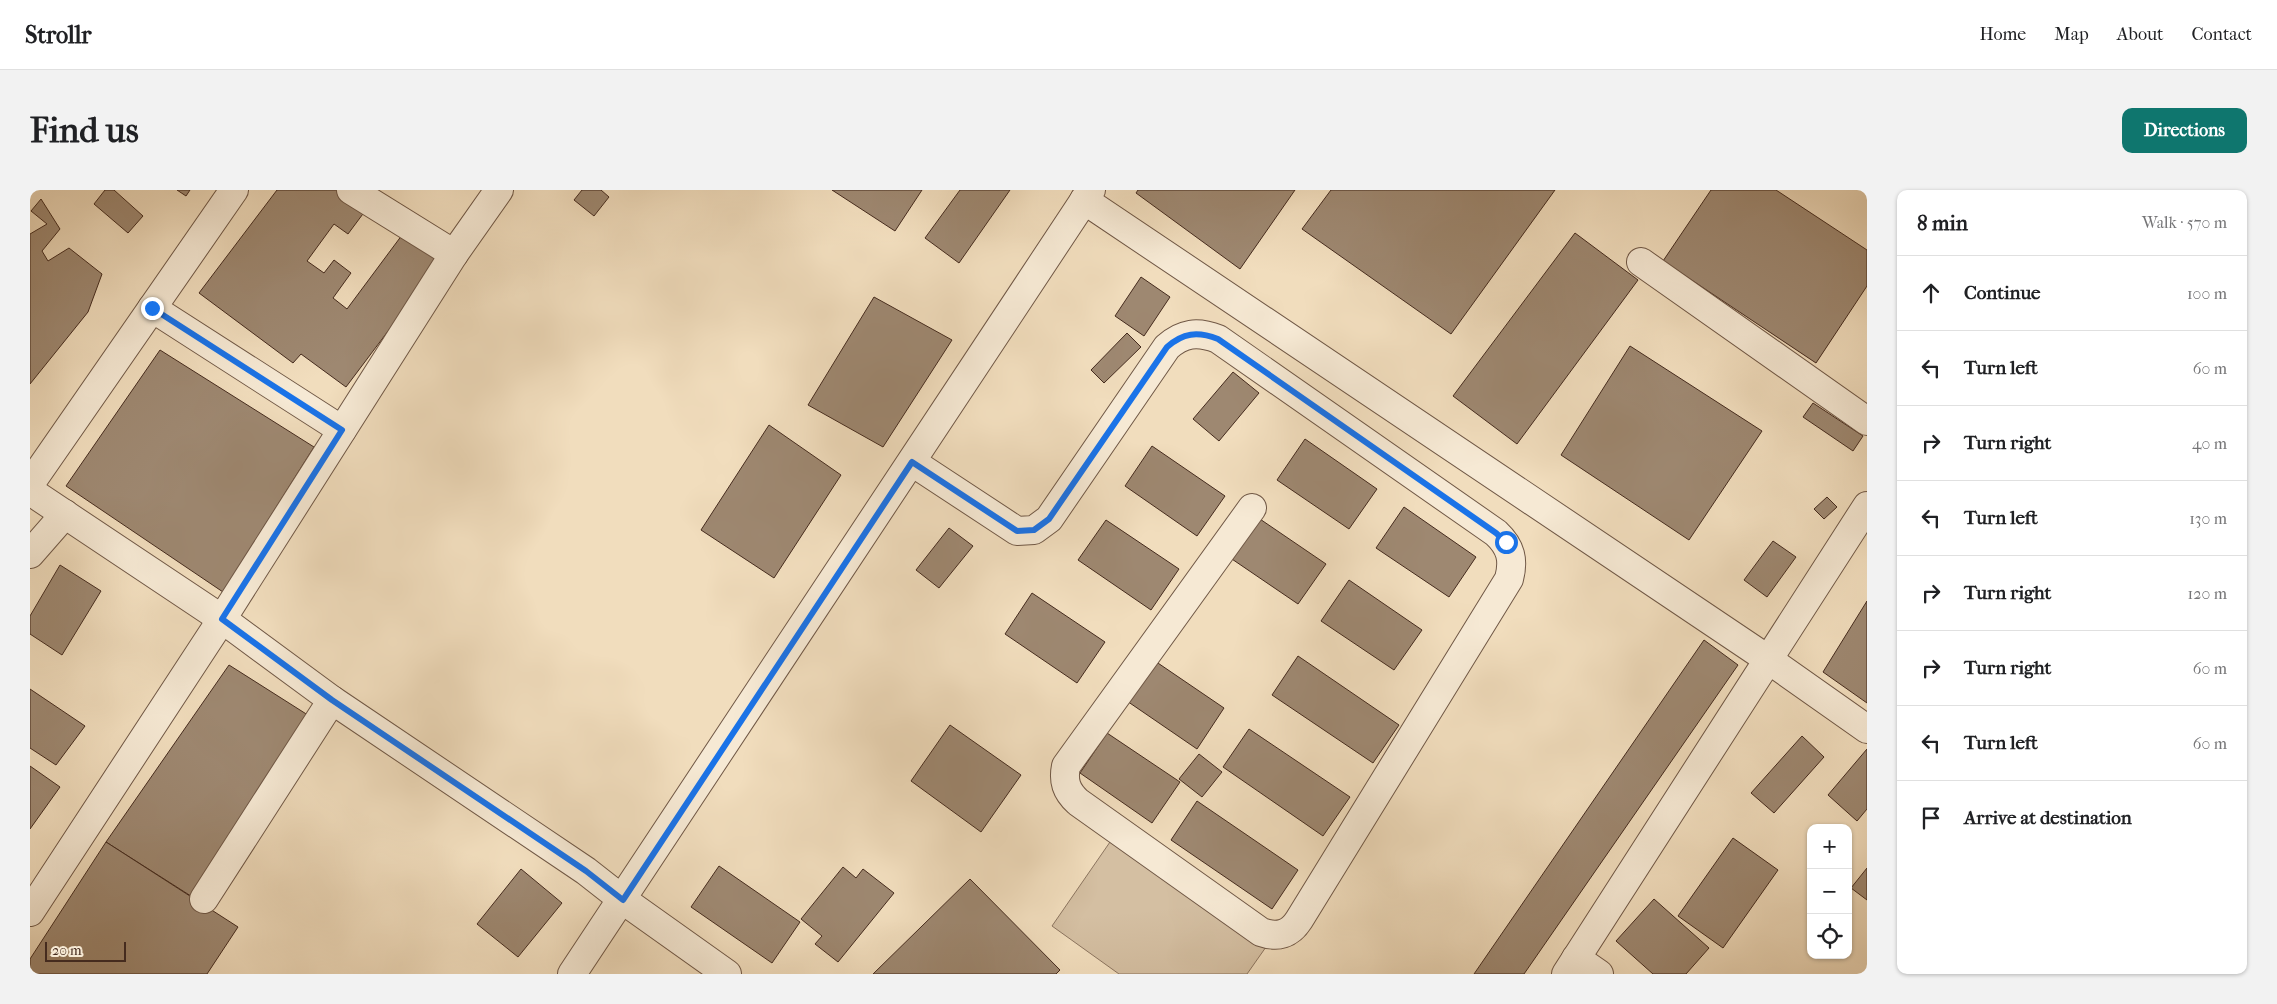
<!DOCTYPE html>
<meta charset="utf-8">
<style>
:root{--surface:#fff;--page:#f2f2f2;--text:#202124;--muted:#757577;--line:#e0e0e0;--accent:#0f766e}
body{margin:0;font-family:"IM FELL French Canon",serif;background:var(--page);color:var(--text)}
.controls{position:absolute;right:15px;bottom:15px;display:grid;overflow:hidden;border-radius:10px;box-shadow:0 1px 4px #0004}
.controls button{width:45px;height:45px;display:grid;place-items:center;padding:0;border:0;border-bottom:1px solid var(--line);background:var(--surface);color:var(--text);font:25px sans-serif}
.scale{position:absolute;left:15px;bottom:12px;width:81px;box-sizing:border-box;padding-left:5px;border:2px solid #452b1e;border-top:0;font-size:14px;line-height:18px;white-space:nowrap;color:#452b1e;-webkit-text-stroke:4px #f6e9d4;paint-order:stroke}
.stop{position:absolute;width:15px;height:15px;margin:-11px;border:4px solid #1a73e8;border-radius:50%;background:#fff}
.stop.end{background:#1a73e8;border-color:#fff;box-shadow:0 1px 5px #0008}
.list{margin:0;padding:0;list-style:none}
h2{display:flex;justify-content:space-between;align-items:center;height:65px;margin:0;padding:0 20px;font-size:21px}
h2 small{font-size:16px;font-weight:400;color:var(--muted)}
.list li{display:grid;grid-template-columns:32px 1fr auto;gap:15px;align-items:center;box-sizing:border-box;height:75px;padding:0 20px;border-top:1px solid var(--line)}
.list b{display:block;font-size:19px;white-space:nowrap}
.list em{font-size:16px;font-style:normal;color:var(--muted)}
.icon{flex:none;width:28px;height:28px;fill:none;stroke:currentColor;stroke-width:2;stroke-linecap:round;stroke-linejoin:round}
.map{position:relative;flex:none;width:1837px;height:784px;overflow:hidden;border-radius:10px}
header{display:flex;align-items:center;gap:30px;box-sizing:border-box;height:70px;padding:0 25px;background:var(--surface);border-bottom:1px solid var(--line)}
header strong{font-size:24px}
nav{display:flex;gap:28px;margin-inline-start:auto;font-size:18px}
.intro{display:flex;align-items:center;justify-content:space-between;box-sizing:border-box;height:120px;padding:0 30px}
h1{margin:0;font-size:35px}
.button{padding:12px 22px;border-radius:10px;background:var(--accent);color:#fff;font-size:18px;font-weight:700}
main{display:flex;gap:30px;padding:0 30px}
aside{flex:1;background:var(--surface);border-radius:10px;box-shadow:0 1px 4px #0004}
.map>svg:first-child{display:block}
.green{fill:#d4bfa2;stroke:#8c7560}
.building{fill:#9e8871;stroke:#452b1e}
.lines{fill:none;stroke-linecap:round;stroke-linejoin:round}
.minor-casing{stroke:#705846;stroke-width:30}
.minor{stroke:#f6e9d4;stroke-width:28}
.route{stroke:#1a73e8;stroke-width:6}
</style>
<header>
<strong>Strollr</strong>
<nav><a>Home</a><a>Map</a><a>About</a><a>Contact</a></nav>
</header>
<div class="intro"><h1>Find us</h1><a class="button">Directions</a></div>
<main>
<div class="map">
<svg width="1837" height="784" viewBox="0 0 1837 784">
<rect width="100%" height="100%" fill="#f1ddbd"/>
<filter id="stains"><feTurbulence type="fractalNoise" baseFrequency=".004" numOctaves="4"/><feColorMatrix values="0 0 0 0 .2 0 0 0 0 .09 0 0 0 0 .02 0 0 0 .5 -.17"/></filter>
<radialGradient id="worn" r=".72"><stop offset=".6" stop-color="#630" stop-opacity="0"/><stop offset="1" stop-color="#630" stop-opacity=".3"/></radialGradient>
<!-- green -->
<polygon class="green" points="1080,652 1236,757 1217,784 1089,784 1022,736"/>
<!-- building -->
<g class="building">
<polygon points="75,0 84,0 113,26 98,43 64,14"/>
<polygon points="147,0 160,0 156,6"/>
<polygon points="247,0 340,0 347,5 318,44 304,34 277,71 294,83 304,70 321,83 303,108 317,119 378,37 416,64 316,197 271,164 263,173 169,103"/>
<polygon points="552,0 571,0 579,7 564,26 544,10"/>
<polygon points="802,0 892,0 865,41"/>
<polygon points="930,0 980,0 929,73 895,48"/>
<polygon points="1108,0 1265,0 1210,79 1106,3"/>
<polygon points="1301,0 1525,0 1421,144 1272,39"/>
<polygon points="1681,0 1746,0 1837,60 1837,96 1786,173 1633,71"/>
<polygon points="11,9 30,39 12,61 18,71 39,58 72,84 58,122 0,194 0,44 17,34 1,21"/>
<polygon points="1545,43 1608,90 1487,254 1423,206"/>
<polygon points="1111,87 1140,107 1114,146 1085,126"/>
<polygon points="844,107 922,150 853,257 778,215"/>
<polygon points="1097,143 1111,157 1074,193 1061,180"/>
<polygon points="1600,156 1732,241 1659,350 1531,265"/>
<polygon points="130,160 284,257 193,402 36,296"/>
<polygon points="1203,182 1229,203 1189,251 1163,229"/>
<polygon points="1783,213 1833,246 1823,261 1773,227"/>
<polygon points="739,235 811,285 744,388 671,340"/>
<polygon points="1275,249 1347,299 1319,339 1247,290"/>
<polygon points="1122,256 1195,306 1167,346 1095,296"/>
<polygon points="1797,307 1807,317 1794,329 1784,319"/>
<polygon points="1374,317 1446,367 1419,407 1346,358"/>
<polygon points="1224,325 1296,374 1268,414 1196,365"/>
<polygon points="1076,330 1149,379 1121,420 1048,370"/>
<polygon points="919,338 943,356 909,398 886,380"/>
<polygon points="1743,351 1766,367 1737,407 1714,390"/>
<polygon points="30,375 71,401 32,465 0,444 0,426"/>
<polygon points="1319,390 1392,440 1364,480 1291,431"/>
<polygon points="1002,403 1075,452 1047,493 975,444"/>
<polygon points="1837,411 1837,513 1793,482"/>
<polygon points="1674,450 1708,475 1494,784 1444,784"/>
<polygon points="1268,466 1369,535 1343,573 1242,505"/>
<polygon points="1122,469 1194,518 1167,559 1094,509"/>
<polygon points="199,475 281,527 164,708 76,652"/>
<polygon points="0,499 55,536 26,575 0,558"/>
<polygon points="920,535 991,585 951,642 881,591"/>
<polygon points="1219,539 1320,607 1293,646 1193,577"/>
<polygon points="1077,543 1150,592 1122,633 1050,583"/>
<polygon points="1772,546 1794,567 1744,623 1721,603"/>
<polygon points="1837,559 1837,619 1827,631 1798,605"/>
<polygon points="1169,564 1192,582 1172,607 1149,589"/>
<polygon points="0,576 30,597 0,639"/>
<polygon points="1167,611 1268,680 1242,719 1141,650"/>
<polygon points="1703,648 1748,680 1693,758 1648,726"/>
<polygon points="76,652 208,737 177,784 0,784 0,769"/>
<polygon points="689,676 770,732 742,773 661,717"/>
<polygon points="813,677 826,688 833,679 864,703 808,772 785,754 792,746 771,729"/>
<polygon points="1837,678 1837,710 1821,698"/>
<polygon points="491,679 532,713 488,767 447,734"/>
<polygon points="940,689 1030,780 1026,784 843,784"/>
<polygon points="1624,709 1679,758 1656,784 1623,784 1586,751"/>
</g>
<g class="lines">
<!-- minor casing -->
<g class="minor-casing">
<g id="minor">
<polyline points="321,0 424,64"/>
<polyline points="1054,10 1739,470 1837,539"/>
<polyline points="1611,72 1837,231"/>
<polyline points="122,118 312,240"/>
<path d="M882 272 987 341 1004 340 1019 329 1137 157C1153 143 1167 141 1188 149L1466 343C1481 357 1484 370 1479 389L1269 730C1260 744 1248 748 1231 742L1048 612C1036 601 1033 591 1036 576L1222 318"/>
<polyline points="0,294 204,0"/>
<polyline points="0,301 192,429 302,510 556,681 593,710 697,784"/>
<polyline points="0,364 35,324"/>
<polyline points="174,709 302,510"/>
<polyline points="0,722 192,429 424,64 469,0"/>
<polyline points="1546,768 1569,784"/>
<polyline points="542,784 1061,0"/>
<polyline points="1536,784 1837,316"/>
</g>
</g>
<!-- minor -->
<use href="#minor" class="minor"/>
</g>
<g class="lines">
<!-- route -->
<path class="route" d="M122 118 312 240 192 429 302 510 556 681 593 710 882 272 987 341 1004 340 1019 329 1137 157C1153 143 1167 141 1188 149L1466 343 1476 352"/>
</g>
<rect width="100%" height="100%" filter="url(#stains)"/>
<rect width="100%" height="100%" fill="url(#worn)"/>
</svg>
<div class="controls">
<button>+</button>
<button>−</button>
<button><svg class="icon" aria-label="locate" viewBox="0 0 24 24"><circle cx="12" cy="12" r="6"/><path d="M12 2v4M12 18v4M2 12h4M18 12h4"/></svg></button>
</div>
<div class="scale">20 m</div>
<div class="stop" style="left:1476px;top:352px"></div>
<div class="stop end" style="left:122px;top:118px"></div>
</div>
<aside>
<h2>8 min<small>Walk · 570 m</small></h2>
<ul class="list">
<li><svg class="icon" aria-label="ahead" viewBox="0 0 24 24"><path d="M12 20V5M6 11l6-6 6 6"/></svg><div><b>Continue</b></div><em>100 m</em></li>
<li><svg class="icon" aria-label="left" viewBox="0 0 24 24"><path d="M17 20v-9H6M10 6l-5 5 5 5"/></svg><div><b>Turn left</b></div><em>60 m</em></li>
<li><svg class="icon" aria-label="right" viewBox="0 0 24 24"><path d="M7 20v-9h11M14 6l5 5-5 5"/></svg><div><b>Turn right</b></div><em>40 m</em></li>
<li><svg class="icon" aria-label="left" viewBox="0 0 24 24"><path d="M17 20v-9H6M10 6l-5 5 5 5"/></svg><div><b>Turn left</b></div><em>130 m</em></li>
<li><svg class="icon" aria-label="right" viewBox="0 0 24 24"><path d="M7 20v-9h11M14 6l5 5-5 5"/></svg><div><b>Turn right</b></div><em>120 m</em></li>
<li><svg class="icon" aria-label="right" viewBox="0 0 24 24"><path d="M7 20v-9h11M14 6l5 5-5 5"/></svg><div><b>Turn right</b></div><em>60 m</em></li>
<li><svg class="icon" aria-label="left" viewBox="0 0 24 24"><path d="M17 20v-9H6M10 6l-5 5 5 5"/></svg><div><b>Turn left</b></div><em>60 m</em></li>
<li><svg class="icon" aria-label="arrive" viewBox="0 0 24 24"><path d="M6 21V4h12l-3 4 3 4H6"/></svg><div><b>Arrive at destination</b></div></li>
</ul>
</aside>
</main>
